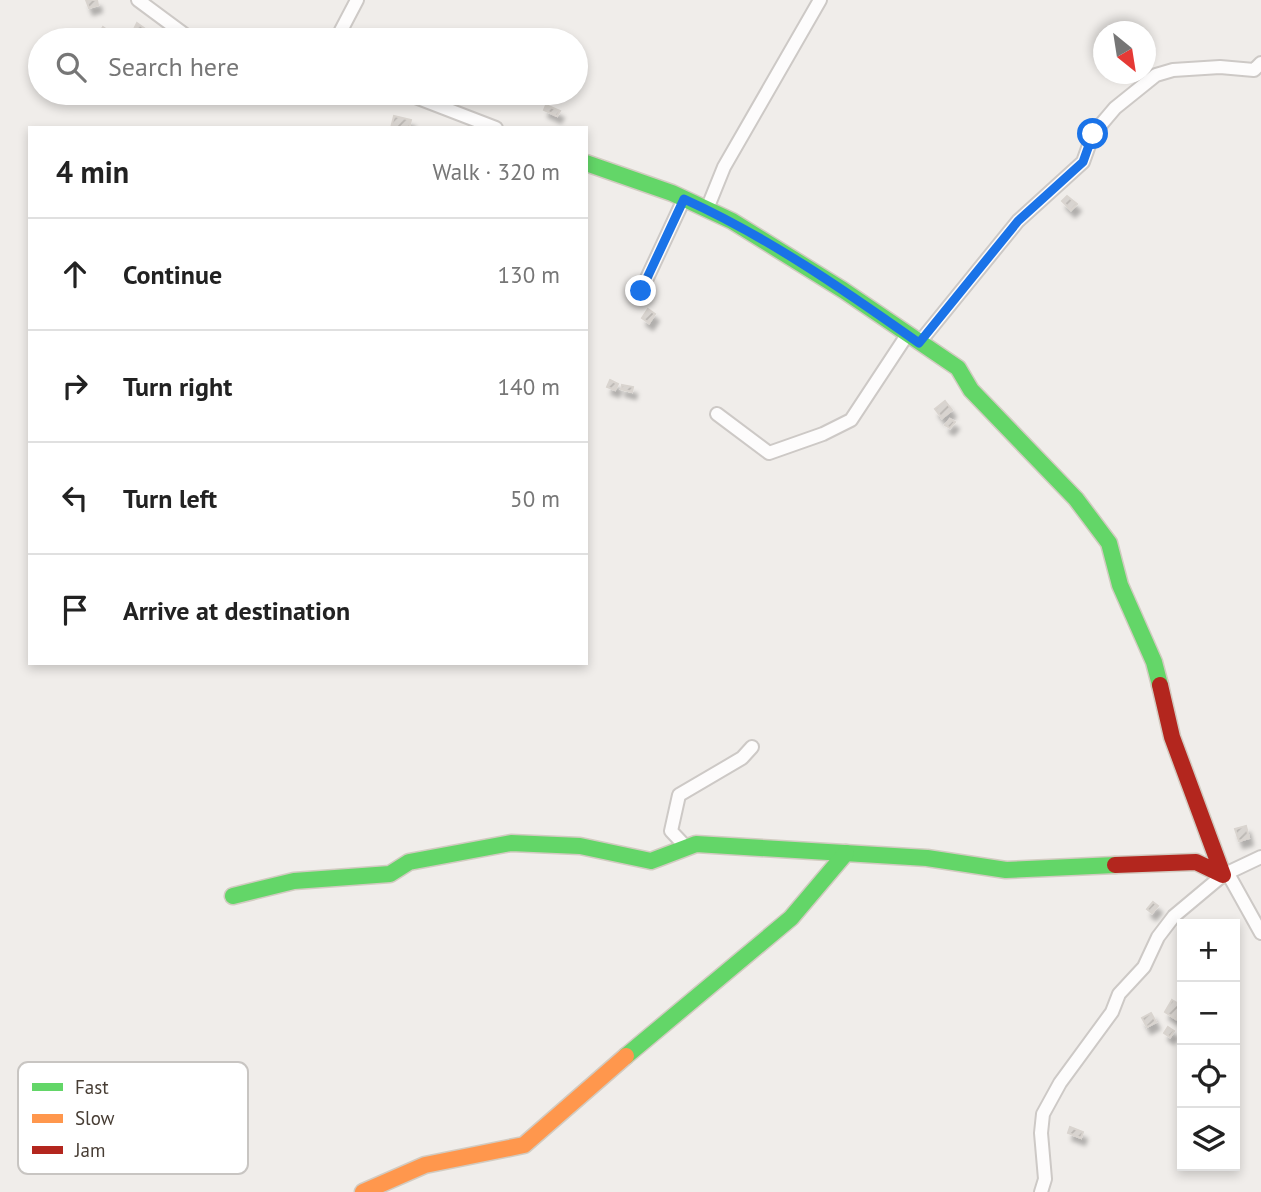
<!DOCTYPE html>
<meta charset="utf-8">
<style>
:root{--surface:#fff;--page:#f6f6f6;--text:#222;--muted:#767676;--line:#e0e0e0}
body{margin:0;font-family:"PT Sans",sans-serif;background:var(--page);color:var(--text)}
.controls{position:absolute;right:21px;bottom:21px;display:grid;overflow:hidden;border-radius:0px;box-shadow:0 4px 10px #0003}
.controls button{width:63px;height:63px;display:grid;place-items:center;padding:0;border:0;border-bottom:2px solid var(--line);background:var(--surface);color:var(--text);font:35px sans-serif}
.compass{position:absolute;left:1093px;top:21px;width:63px;height:63px;border-radius:50%;background:var(--surface);box-shadow:0 4px 10px #0003;rotate:150deg}
.stop{position:absolute;width:21px;height:21px;margin:-16px;border:5px solid #1a73e8;border-radius:50%;background:#fff}
.stop.end{background:#1a73e8;border-color:#fff;box-shadow:0 2px 7px #0008}
.list{margin:0;padding:0;list-style:none}
h2{display:flex;justify-content:space-between;align-items:center;height:91px;margin:0;padding:0 28px;font-size:30px}
h2 small{font-size:23px;font-weight:400;color:var(--muted)}
.list li{display:grid;grid-template-columns:46px 1fr auto;gap:21px;align-items:center;box-sizing:border-box;height:112px;padding:0 28px;border-top:2px solid var(--line)}
.list b{display:block;font-size:26px;white-space:nowrap}
.list em{font-size:23px;font-style:normal;color:var(--muted)}
.icon{flex:none;width:38px;height:38px;fill:none;stroke:currentColor;stroke-width:2;stroke-linecap:round;stroke-linejoin:round}
.map{position:relative;flex:none;width:1261px;height:1192px;overflow:hidden}
.search{position:absolute;background:var(--surface);box-shadow:0 4px 10px #0003;left:28px;top:28px;width:560px;height:77px;display:flex;align-items:center;gap:18px;box-sizing:border-box;padding:0 24px;border-radius:38px;color:var(--muted);font-size:26px}
.panel{position:absolute;background:var(--surface);box-shadow:0 4px 10px #0003;left:28px;top:126px;width:560px;height:539px;border-radius:0px}
.map>svg:first-child{display:block}
.building{fill:url(#building-hatch);stroke:#d9d4cf;stroke-width:2;filter:url(#shadow)}
.lines{fill:none;stroke-linecap:round;stroke-linejoin:round}
.street-casing{stroke:#cdc9c6;stroke-width:16}
.fast-casing{stroke:#d2cbc1;stroke-width:19}
.slow-casing{stroke:#d2cbc1;stroke-width:19}
.jam-casing{stroke:#d2cbc1;stroke-width:19}
.street{stroke:#fdfcfc;stroke-width:12}
.fast{stroke:#63d668;stroke-width:16}
.slow{stroke:#ff974d;stroke-width:16}
.jam{stroke:#b3261e;stroke-width:16}
.route{stroke:#1a73e8;stroke-width:9}
.key{fill:#fff;stroke:#c8c5c2;stroke-width:2}
.key-label{font-size:19px;fill:#473d34}
</style>
<div class="map">
<svg width="1261" height="1192" viewBox="0 0 1261 1192">
<defs>
<pattern id="building-hatch" width="6" height="6" patternUnits="userSpaceOnUse" patternTransform="scale(1.75)"><rect width="6" height="6" fill="#d8d4d0"/><path d="M-1 1l2-2M0 6l6-6M5 7l2-2" fill="none" stroke="#bbb7b3"/></pattern>
<filter id="shadow"><feDropShadow dx="4" dy="7" stdDeviation="2" flood-color="#0004"/></filter>
</defs>
<rect width="100%" height="100%" fill="#f0edea"/>
<!-- building -->
<g class="building">
<polygon points="86,0 97,0 98,5 89,8"/>
<polygon points="137,23 144,28 138,39 131,35"/>
<polygon points="103,27 107,30 99,40 96,38"/>
<polygon points="546,105 560,111 557,116 544,110"/>
<polygon points="394,116 411,120 409,128 391,128"/>
<polygon points="1067,196 1077,204 1071,210 1062,201"/>
<polygon points="648,309 655,314 649,323 642,318"/>
<polygon points="610,380 618,384 615,390 607,387"/>
<polygon points="622,385 633,387 632,392 621,389"/>
<polygon points="945,401 952,410 942,418 935,409"/>
<polygon points="950,419 955,422 950,428 945,425"/>
<polygon points="1246,826 1249,838 1239,841 1235,829"/>
<polygon points="1153,902 1158,906 1152,913 1147,909"/>
<polygon points="1172,1000 1182,1006 1176,1019 1165,1012"/>
<polygon points="1151,1013 1156,1022 1147,1027 1142,1018"/>
<polygon points="1168,1027 1174,1031 1170,1037 1164,1033"/>
<polygon points="1070,1127 1083,1132 1081,1138 1068,1133"/>
</g>
<g class="lines">
<!-- street casing -->
<g class="street-casing">
<g id="street">
<polyline points="138,0 192,40"/>
<polyline points="336,40 357,0"/>
<polyline points="405,93 496,128"/>
<polyline points="707,209 724,167 820,0"/>
<polyline points="641,291 684,199"/>
<polyline points="919,343 1018,221 1083,162 1093,134 1115,108 1156,75 1173,70 1220,67 1254,70 1261,63"/>
<polyline points="717,414 769,453 823,434 851,420 907,335"/>
<polyline points="686,847 671,831 679,795 742,758 752,747"/>
<polyline points="1227,872 1261,933"/>
<polyline points="1041,1192 1045,1179 1041,1133 1043,1114 1060,1083 1112,1012 1119,994 1144,967 1158,937 1174,916 1223,875 1261,857"/>
</g>
</g>
<!-- fast casing -->
<g class="fast-casing">
<g id="fast">
<polyline points="586,163 672,193 732,221 843,290 958,368 971,390 1076,499 1109,543 1120,585 1154,662 1160,685"/>
<polyline points="233,896 294,881 390,874 409,862 511,843 580,846 651,861 696,844 927,858 1006,870 1115,865"/>
<polyline points="626,1056 791,918 846,853"/>
</g>
</g>
<!-- slow casing -->
<g class="slow-casing">
<polyline id="slow" points="363,1192 425,1165 524,1145 626,1056"/>
</g>
<!-- jam casing -->
<g class="jam-casing">
<polyline id="jam" points="1115,865 1196,862 1223,875 1172,737 1160,685"/>
</g>
<!-- street -->
<use href="#street" class="street"/>
<!-- fast -->
<use href="#fast" class="fast"/>
<!-- slow -->
<use href="#slow" class="slow"/>
<!-- jam -->
<use href="#jam" class="jam"/>
</g>
<g class="lines">
<!-- route -->
<path class="route" d="M641 291 684 199C768 237 844 290 919 343L1018 221 1083 162 1093 134"/>
</g>
<!-- legend -->
<rect x="18" y="1062" width="230" height="112" rx="10" class="key"/>
<rect x="32" y="1083" width="31" height="8" fill="#63d668"/>
<rect x="32" y="1114" width="31" height="9" fill="#ff974d"/>
<rect x="32" y="1146" width="31" height="8" fill="#b3261e"/>
<g class="key-label">
<text x="75" y="1094">Fast</text>
<text x="75" y="1125">Slow</text>
<text x="75" y="1157">Jam</text>
</g>
</svg>
<div class="controls">
<button>+</button>
<button>−</button>
<button><svg class="icon" aria-label="locate" viewBox="0 0 24 24"><circle cx="12" cy="12" r="6"/><path d="M12 2v4M12 18v4M2 12h4M18 12h4"/></svg></button>
<button><svg class="icon" aria-label="layers" viewBox="0 0 24 24"><path d="M12 4l9 5-9 5-9-5zM3 14l9 5 9-5"/></svg></button>
</div>
<svg class="compass" viewBox="-18 -18 36 36"><path d="M0-13l5 13h-10z" fill="#e53935"/><path d="M0 13l5-13h-10z" fill="#767676"/></svg>
<div class="stop" style="left:1093px;top:134px"></div>
<div class="stop end" style="left:641px;top:291px"></div>
<div class="search"><svg class="icon" aria-label="search" viewBox="0 0 24 24"><circle cx="10" cy="10" r="6"/><path d="M15 15l6 6"/></svg>Search here</div>
<section class="panel">
<h2>4 min<small>Walk · 320 m</small></h2>
<ul class="list">
<li><svg class="icon" aria-label="ahead" viewBox="0 0 24 24"><path d="M12 20V5M6 11l6-6 6 6"/></svg><div><b>Continue</b></div><em>130 m</em></li>
<li><svg class="icon" aria-label="right" viewBox="0 0 24 24"><path d="M7 20v-9h11M14 6l5 5-5 5"/></svg><div><b>Turn right</b></div><em>140 m</em></li>
<li><svg class="icon" aria-label="left" viewBox="0 0 24 24"><path d="M17 20v-9H6M10 6l-5 5 5 5"/></svg><div><b>Turn left</b></div><em>50 m</em></li>
<li><svg class="icon" aria-label="arrive" viewBox="0 0 24 24"><path d="M6 21V4h12l-3 4 3 4H6"/></svg><div><b>Arrive at destination</b></div></li>
</ul>
</section>
</div>
